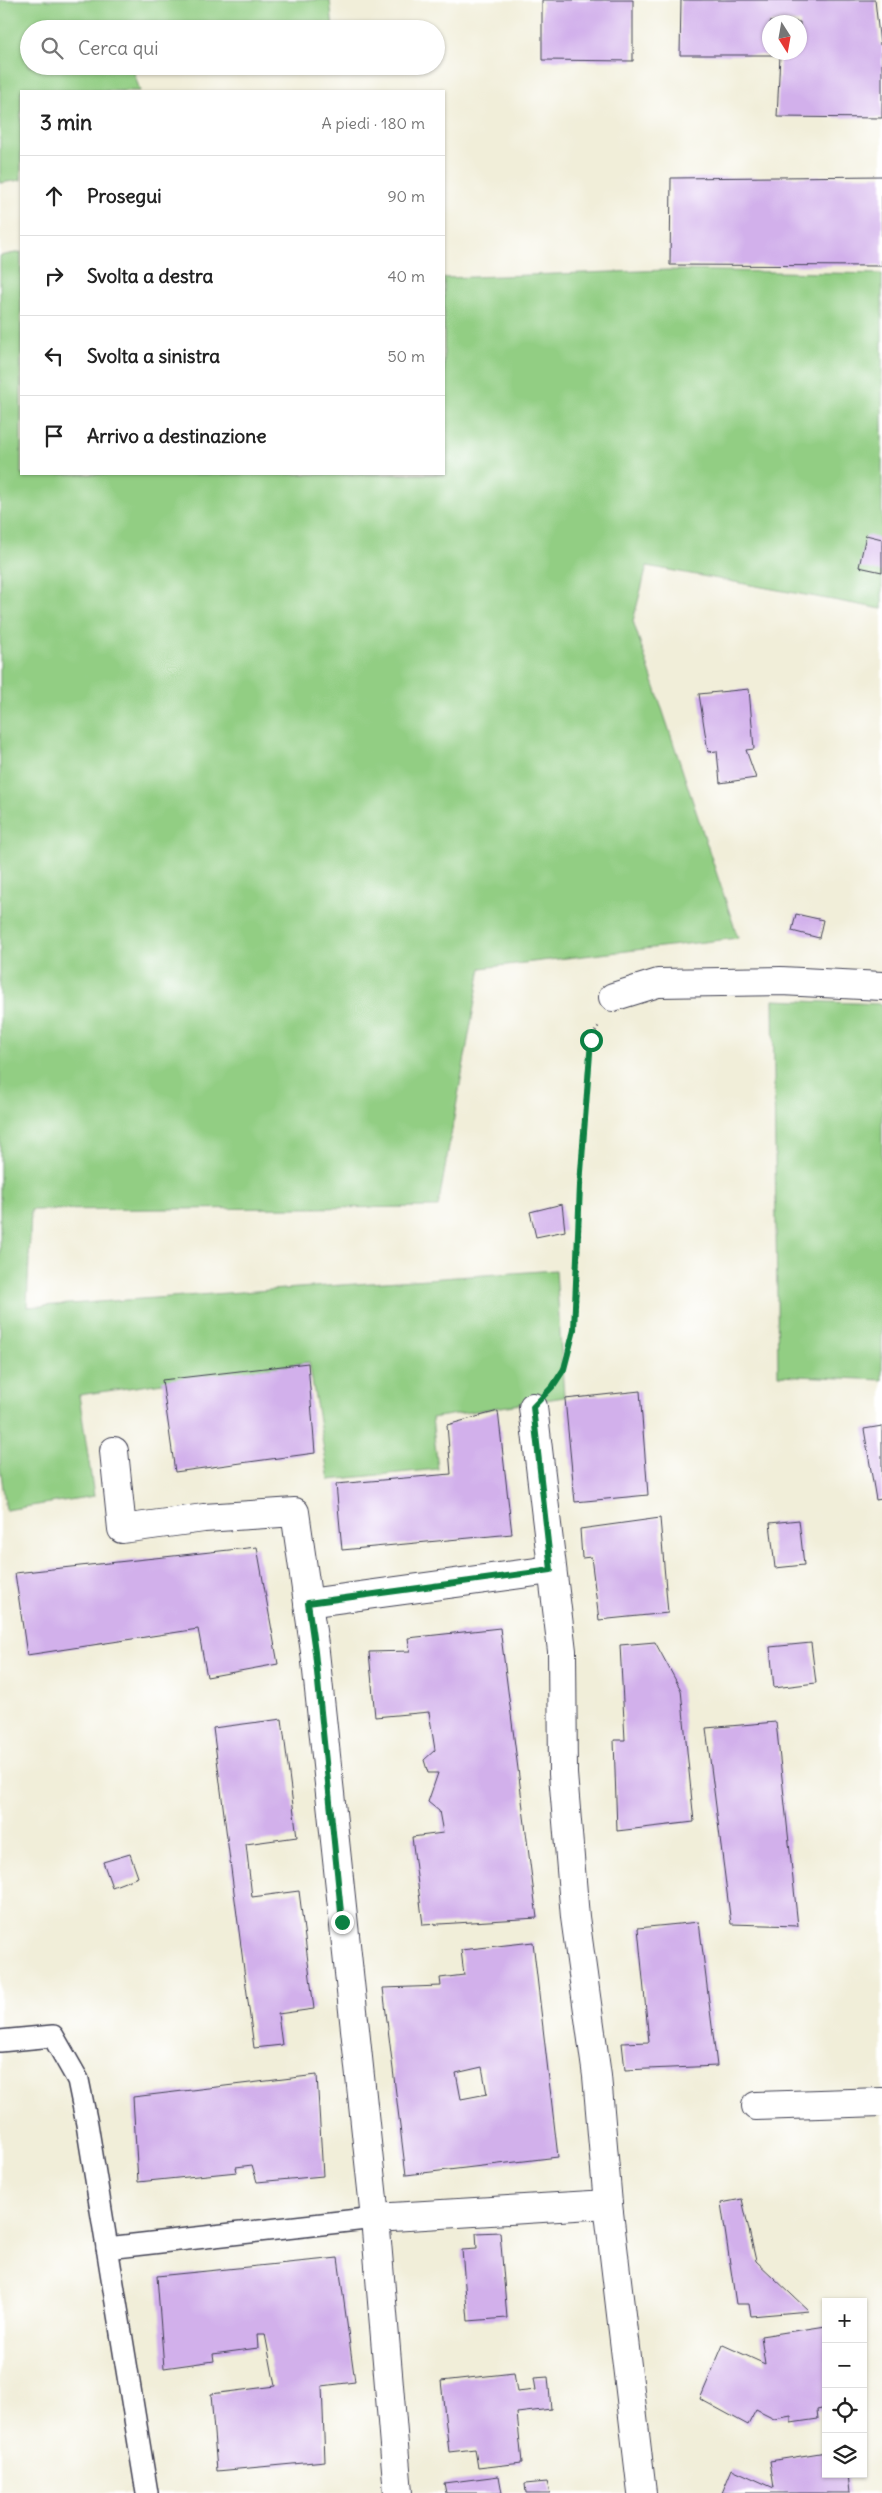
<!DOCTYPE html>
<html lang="it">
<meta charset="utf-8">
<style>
:root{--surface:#fff;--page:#f6f6f6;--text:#222;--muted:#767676;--line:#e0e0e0}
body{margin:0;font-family:Delius,sans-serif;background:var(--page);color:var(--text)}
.controls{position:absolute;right:15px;bottom:15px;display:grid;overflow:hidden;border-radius:0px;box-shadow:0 1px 4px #0004}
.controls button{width:45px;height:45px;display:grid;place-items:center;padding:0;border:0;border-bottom:1px solid var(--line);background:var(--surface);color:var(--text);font:25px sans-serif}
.compass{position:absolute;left:762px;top:15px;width:45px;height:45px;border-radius:50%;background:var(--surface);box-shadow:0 1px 4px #0004;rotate:169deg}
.stop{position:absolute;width:15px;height:15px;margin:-11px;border:4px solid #0b8043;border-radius:50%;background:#fff}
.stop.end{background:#0b8043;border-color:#fff;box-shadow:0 1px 5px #0008}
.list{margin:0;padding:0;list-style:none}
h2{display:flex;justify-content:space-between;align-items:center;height:65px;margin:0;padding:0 20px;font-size:21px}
h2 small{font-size:16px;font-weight:400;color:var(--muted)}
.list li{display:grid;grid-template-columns:32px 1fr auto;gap:15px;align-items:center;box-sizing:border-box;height:80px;padding:0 20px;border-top:1px solid var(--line)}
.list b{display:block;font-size:19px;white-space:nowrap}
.list em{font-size:16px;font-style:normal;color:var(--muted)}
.icon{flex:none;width:28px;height:28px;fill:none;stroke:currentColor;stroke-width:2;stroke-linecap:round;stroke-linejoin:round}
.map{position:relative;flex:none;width:882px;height:2493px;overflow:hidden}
.search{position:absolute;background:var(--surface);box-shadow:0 1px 4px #0004;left:20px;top:20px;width:425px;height:55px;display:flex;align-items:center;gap:12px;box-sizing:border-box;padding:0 18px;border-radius:28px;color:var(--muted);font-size:19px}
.panel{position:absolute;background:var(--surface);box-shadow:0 1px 4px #0004;left:20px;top:90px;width:425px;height:385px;border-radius:0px}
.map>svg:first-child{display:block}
.green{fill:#92ce83;stroke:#5a785f}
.building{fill:#d2b0eb;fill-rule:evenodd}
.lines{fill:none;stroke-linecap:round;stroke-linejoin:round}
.service-casing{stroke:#414153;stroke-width:24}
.minor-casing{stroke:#414153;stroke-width:30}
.path{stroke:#414153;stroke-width:3;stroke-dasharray:1 4;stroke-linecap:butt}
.service{stroke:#fff;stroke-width:21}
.minor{stroke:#fff;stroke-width:28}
.route{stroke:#0b8043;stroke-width:6}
</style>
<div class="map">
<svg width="882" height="2493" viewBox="0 0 882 2493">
<rect width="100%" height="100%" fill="#fff"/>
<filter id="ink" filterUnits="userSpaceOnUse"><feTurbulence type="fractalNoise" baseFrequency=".02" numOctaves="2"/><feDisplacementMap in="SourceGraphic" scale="10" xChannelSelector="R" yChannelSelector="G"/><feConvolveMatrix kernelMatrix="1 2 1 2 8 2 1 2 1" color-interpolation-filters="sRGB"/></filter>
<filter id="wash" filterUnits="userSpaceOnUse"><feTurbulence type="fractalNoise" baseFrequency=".0096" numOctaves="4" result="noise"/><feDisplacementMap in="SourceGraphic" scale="20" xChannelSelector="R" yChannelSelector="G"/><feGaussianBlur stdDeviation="1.12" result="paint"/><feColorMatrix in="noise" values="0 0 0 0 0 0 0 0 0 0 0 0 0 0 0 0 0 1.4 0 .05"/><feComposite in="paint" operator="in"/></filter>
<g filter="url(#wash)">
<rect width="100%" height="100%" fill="#f1eed9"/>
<!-- green -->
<g class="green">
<polygon points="0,0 330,0 333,29 29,29 29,66 261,66 133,69 140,91 21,91 21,180 0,183"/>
<polygon points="21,252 21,474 444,474 444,278 668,270 882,274 882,609 647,566 633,621 738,938 481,968 438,1207 31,1210 27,1307 556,1270 564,1397 432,1418 438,1469 329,1480 309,1362 79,1395 94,1496 6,1510 0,1466 0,256"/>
<polygon points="773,1000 882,1004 882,1380 778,1375"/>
</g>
<g id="blocks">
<!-- building -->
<g class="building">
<polygon points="542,0 633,0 633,61 542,60"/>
<path d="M681 0H875L880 45H882V118L777 117 780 55H680ZM770 22H800V52H770Z"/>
<polygon points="882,176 882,266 670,265 671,178"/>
<polygon points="866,535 882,539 882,572 859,567"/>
<polygon points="749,689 754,749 746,750 756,778 720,783 717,751 708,752 699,694"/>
<polygon points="796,914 823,920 819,938 792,931"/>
<polygon points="562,1204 565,1231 536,1237 530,1212"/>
<polygon points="308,1363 315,1453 175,1472 162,1380"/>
<polygon points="640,1391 648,1495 575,1502 565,1399"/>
<polygon points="498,1411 512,1534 342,1550 336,1484 451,1474 447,1425"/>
<polygon points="882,1426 882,1499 876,1500 864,1429"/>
<polygon points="660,1518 668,1613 599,1620 591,1557 582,1558 580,1529"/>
<polygon points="799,1520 804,1565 775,1568 770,1523"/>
<polygon points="257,1547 278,1664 207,1677 198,1629 27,1655 15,1573"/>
<polygon points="500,1628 537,1918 423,1925 412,1837 443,1833 439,1811 428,1802 438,1773 428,1773 424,1760 435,1750 429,1712 375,1717 369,1652 410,1651 408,1638"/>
<polygon points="655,1642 681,1690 694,1822 617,1831 614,1740 625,1740 620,1645"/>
<polygon points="811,1643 816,1683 774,1688 770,1647"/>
<polygon points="282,1719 297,1837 246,1844 252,1897 299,1891 314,2009 278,2014 282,2045 254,2048 213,1728"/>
<polygon points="776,1722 798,1926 731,1924 706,1728"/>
<polygon points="130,1854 138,1877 112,1887 103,1862"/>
<polygon points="699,1922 717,2066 625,2070 622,2043 649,2042 638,1928"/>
<path d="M533 1942 558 2157 406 2175 383 1988 441 1986 440 1978 464 1975 461 1950ZM482 2067 487 2094 461 2099 456 2073Z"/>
<polygon points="317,2075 323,2176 257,2182 252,2165 236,2167 237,2172 138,2182 133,2097"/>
<polygon points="742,2199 756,2261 809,2311 751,2316 749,2304 736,2304 721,2203"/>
<polygon points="500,2232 507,2318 468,2321 462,2250 477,2249 476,2233"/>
<polygon points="338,2258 355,2382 322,2386 325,2461 217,2471 211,2394 275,2386 265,2334 257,2334 258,2348 213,2354 214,2361 164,2368 157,2276"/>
<polygon points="826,2326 826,2408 817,2410 818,2419 791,2423 791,2416 774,2419 756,2410 748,2425 700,2399 723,2345 765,2364 761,2336"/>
<polygon points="514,2373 517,2392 536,2390 534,2378 548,2377 551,2409 517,2413 522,2463 478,2468 475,2449 449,2452 441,2381"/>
<polygon points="826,2452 826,2474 848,2474 850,2493 722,2493 732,2469 774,2488 770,2461"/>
<polygon points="499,2476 502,2493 446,2493 444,2483"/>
<polygon points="547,2482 550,2493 526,2493 525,2484"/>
</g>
</g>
</g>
<g filter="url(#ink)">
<use href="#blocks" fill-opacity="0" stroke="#414153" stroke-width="1"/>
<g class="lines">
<!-- service casing -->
<g class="service-casing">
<g id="service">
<polyline points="0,2041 53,2036 78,2080 87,2124 147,2493"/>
<polyline points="107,2248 375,2218"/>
</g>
</g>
<!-- minor casing -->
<g class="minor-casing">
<g id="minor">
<polyline points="613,997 658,983 781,981 882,986"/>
<polyline points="533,1407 562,1651 563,1774 575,1917 597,2076 608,2204 642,2493"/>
<polyline points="114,1451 122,1529 204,1518 295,1512 315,1652 375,2218 398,2493"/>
<polyline points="308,1603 551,1570"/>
<polyline points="756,2106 882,2102"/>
<polyline points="375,2218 608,2204"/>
</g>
</g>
<!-- path -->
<path class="path" d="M556 1382C584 1338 577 1241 580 1188 582 1138 587 1089 591 1040L598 1026"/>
<!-- service -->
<use href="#service" class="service"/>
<!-- minor -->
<use href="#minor" class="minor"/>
</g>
</g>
<g class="lines" filter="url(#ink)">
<!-- route -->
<polyline class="route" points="342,1922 315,1652 308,1603 551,1570 533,1407 553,1386 564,1369 574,1330 580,1185 591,1040"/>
</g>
</svg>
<div class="controls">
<button>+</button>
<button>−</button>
<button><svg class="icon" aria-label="locate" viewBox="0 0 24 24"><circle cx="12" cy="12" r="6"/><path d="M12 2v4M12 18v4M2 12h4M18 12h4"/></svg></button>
<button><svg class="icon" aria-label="layers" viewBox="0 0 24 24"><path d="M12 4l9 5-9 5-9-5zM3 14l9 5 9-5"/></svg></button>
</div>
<svg class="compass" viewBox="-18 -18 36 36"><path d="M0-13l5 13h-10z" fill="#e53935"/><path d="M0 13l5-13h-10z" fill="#767676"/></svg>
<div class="stop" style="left:591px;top:1040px"></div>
<div class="stop end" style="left:342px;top:1922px"></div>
<div class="search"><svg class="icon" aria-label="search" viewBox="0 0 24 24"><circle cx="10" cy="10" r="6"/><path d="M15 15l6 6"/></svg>Cerca qui</div>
<section class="panel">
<h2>3 min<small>A piedi · 180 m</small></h2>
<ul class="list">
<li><svg class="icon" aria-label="ahead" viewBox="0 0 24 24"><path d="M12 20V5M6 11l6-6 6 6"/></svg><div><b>Prosegui</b></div><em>90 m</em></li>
<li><svg class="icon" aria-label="right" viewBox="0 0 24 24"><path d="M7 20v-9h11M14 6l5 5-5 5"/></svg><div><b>Svolta a destra</b></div><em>40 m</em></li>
<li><svg class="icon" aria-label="left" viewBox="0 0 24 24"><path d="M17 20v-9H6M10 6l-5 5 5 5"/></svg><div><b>Svolta a sinistra</b></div><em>50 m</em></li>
<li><svg class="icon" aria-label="arrive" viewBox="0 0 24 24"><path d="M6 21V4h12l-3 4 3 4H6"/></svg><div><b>Arrivo a destinazione</b></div></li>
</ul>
</section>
</div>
